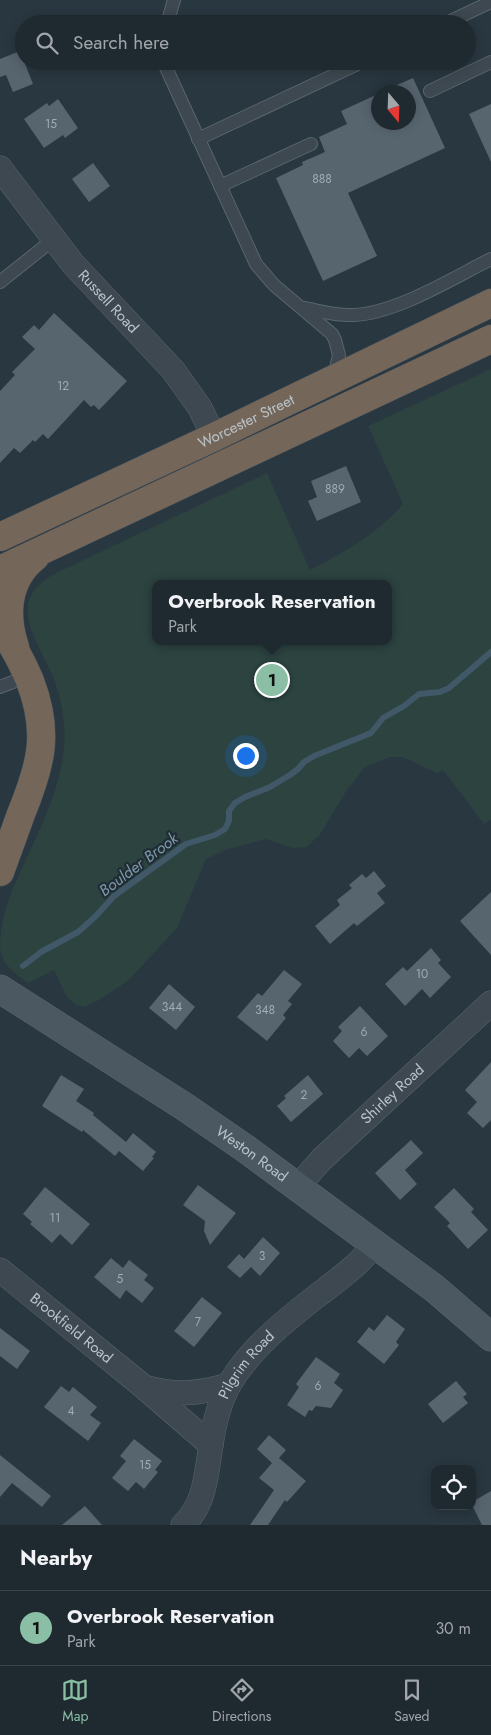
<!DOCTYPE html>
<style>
:root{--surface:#1f2930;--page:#2c353c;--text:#f1f3f6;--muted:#a1a6ab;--line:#3c454c;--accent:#8abfa5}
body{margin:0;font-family:Jost,sans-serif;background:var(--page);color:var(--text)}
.controls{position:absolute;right:15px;bottom:15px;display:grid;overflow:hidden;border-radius:10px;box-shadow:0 2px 12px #0003}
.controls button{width:45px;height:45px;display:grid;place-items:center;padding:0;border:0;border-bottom:1px solid var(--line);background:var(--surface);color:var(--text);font:25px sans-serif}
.compass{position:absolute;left:371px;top:85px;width:45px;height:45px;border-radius:50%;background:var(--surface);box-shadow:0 2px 12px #0003;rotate:161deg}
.you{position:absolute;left:245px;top:755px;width:18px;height:18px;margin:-12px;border:4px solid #fff;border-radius:50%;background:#1a73e8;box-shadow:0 0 0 8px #1a73e833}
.badge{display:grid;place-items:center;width:32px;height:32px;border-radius:50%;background:var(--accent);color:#111;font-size:16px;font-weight:700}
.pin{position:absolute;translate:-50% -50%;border:2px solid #fff;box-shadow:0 1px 5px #0006}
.popup{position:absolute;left:152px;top:580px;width:240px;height:65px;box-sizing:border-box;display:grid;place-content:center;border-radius:10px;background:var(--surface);filter:drop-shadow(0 1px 4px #0005);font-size:16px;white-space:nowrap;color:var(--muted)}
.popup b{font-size:19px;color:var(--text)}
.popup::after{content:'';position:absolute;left:50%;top:100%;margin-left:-10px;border:10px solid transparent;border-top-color:var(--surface)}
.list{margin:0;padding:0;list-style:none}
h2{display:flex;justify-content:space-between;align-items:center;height:65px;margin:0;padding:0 20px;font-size:21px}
h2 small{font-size:16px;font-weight:400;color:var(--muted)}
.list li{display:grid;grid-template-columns:32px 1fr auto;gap:15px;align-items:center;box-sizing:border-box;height:75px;padding:0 20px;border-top:1px solid var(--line)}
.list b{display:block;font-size:19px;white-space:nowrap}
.list p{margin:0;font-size:16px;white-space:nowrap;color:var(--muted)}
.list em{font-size:16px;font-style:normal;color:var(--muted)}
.icon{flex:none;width:28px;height:28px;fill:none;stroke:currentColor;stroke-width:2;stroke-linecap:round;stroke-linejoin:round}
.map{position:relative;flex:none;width:491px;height:1525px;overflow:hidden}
.search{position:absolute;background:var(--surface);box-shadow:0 2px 12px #0003;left:15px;right:15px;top:15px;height:55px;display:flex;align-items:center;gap:12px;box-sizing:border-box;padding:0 18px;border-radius:28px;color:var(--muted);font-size:19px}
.sheet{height:140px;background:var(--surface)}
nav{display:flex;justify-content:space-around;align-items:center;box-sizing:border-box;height:70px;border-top:1px solid var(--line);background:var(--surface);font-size:14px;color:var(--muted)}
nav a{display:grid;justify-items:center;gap:2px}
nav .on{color:var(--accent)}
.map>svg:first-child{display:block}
.green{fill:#2c4340;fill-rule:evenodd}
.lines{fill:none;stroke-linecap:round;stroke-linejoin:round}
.stream{stroke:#405867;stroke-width:6}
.building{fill:#57656f}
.lane-casing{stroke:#5a666d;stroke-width:14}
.street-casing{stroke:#5a666d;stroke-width:25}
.secondary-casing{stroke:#5a666d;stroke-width:29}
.highway-casing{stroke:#47535a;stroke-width:29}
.lane{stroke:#3d4850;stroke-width:12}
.street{stroke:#3d4850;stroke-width:24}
.secondary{stroke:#4b5862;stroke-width:28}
.highway{stroke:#75665a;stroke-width:28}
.labels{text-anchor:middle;stroke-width:4.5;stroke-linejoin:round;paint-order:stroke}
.number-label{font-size:12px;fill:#a0acb3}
.street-label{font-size:15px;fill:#b9c3ca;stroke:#212d35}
.water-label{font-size:16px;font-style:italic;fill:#7d98aa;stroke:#212d35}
</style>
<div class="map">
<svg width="491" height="1525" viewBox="0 0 491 1525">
<rect width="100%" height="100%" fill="#293740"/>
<!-- green -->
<path class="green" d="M491 369V820L484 824 443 770 437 773 402 757H390L365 767 347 790 319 836 306 847 292 848 266 839 228 849 206 859 177 928 128 981 97 1001 84 1007 76 1005 66 996 54 970 28 983C16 974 2 965 0 949 0 919 9 896 21 870 38 833 57 797 63 756 67 732 63 705 55 682 40 641 0 601 58 572L267 473 310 570 316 567C349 549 378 533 403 504L368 426ZM156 584H388V641H156Z"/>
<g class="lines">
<!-- stream -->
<polyline class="stream" points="23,966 41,952 78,932 96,916 114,896 186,844 215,835 225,829 229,821 229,811 235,803 245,797 270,787 290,775 298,769 304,762 314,756 371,733 383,718 404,706 419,694 440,692 449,688 491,652"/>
</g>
<!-- building -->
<g class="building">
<polygon points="20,51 33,84 13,92 6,75 0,77 0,59"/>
<polygon points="413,78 445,148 348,193 377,256 323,281 276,178 303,165 302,162 325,152 319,137 347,124 341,111 378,94 378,122 408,122 408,92 381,92"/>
<polygon points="58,99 78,128 65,138 63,135 44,148 24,119 47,103 49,106"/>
<polygon points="491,104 491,162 469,114"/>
<polygon points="93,163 110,186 89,202 72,179"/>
<polygon points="54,313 127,381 99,410 94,405 91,407 84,400 48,439 43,434 35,442 33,440 20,453 14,448 0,463 0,391 15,375 12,372 35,349 22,337 34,325 39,330"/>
<polygon points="346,466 361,502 317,521 308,501 317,497 311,481"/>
<polygon points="374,871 386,886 377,893 385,903 357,926 354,923 330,944 315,926 340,905 337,900 352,888 349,885 362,874 366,878"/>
<polygon points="491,892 491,955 460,921"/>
<polygon points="431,948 441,960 438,963 451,977 430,998 422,989 405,1006 385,984 403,967 407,971"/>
<polygon points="284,970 302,984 288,1001 292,1004 283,1015 286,1018 267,1041 237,1017 258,993 262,996"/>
<polygon points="169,984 195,1007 176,1030 149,1008"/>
<polygon points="360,1006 388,1036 367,1056 359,1048 349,1058 333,1041 342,1031 338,1027"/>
<polygon points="491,1062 491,1120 483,1128 467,1113 477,1102 465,1090"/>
<polygon points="61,1075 84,1089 76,1101 94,1113 93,1115 126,1142 133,1133 156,1152 152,1157 154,1158 143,1171 119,1151 115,1156 83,1130 82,1132 42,1106"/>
<polygon points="308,1075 323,1094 291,1122 277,1106 286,1098 284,1096"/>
<polygon points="411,1140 423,1153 405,1170 417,1184 400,1200 375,1173"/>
<polygon points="198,1185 236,1213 210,1245 204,1231 205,1221 183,1205"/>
<polygon points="45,1187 90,1224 72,1245 60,1234 52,1243 30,1224 32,1222 23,1214"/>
<polygon points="454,1188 474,1209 471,1212 488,1230 468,1249 447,1226 450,1223 434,1207"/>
<polygon points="263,1237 280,1253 260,1276 251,1267 240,1278 227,1267 239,1254 244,1259"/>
<polygon points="111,1258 123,1268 129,1260 148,1275 144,1280 154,1288 142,1303 126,1290 120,1299 94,1277"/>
<polygon points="202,1297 222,1313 194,1347 174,1331"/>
<polygon points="387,1315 405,1329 396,1342 399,1345 384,1364 357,1342 369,1327 374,1331"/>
<polygon points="0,1328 30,1351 17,1369 0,1356"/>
<polygon points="316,1357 340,1374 334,1383 343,1390 331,1408 316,1406 312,1411 309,1410 305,1417 287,1405 299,1387 296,1384"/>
<polygon points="456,1381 467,1394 463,1397 468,1403 443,1423 428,1404"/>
<polygon points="61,1386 69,1392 73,1387 97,1407 90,1415 101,1423 88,1441 44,1407"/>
<polygon points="269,1435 286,1450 279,1458 306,1481 287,1502 285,1500 268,1525 250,1525 274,1490 259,1478 272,1463 257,1449"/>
<polygon points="134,1439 162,1461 155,1470 158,1472 144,1489 136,1482 128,1491 112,1478 126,1461 120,1456"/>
<polygon points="0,1455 51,1496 42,1507 12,1483 0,1497"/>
<polygon points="491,1491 491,1525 482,1525 472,1505 472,1502"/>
<polygon points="85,1506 102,1525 62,1525"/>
</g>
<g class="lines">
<!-- lane casing -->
<g class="lane-casing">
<g id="lane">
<polyline points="167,24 174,0"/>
<polyline points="444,24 491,2"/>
<polyline points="163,61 256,264 274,285 332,334 335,340 339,355 334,377"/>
<polyline points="430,91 491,62"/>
<polyline points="198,139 364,61"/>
<polyline points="220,186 311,144"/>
<polyline points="0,282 54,239"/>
<path d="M304 308C320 311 337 316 353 315 395 314 453 278 491 259"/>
<polyline points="0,687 28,676"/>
</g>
</g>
<!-- street casing -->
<g class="street-casing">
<g id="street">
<path id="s1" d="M0 168 73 264 173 370 200 408 214 437"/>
<path id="s2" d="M298 1186 322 1159 491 1003"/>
<path id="s3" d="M0 1270 144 1387C176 1396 197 1394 229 1385"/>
<polyline points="146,1389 211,1445"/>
<path id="s4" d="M183 1525C206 1503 206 1474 211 1445 214 1424 219 1402 230 1383 251 1348 286 1320 318 1295 338 1280 359 1265 374 1245"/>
</g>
</g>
<!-- secondary casing -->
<g class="secondary-casing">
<g id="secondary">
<path id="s5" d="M0 989 185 1107 246 1149 434 1288 491 1337"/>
</g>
</g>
<!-- highway casing -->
<g class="highway-casing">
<g id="highway">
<path id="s6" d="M0 537 214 437 491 303"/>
<polyline points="0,570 491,339"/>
<path d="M0 628C13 644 22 662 30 681 50 733 41 765 21 814 14 833 7 853 0 872"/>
<path d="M15 647C4 614 7 579 35 557"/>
</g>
</g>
<!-- lane -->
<use href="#lane" class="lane"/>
<!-- street -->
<use href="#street" class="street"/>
<!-- secondary -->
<use href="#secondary" class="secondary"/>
<!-- highway -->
<use href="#highway" class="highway"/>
</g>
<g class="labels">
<!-- number labels -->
<g class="number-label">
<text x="51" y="128">15</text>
<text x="322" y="183">888</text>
<text x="63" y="390">12</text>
<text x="335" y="493">889</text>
<text x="422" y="978">10</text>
<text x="172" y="1011">344</text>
<text x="265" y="1014">348</text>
<text x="364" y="1036">6</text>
<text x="304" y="1099">2</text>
<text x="55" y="1222">11</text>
<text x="262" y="1260">3</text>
<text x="120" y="1283">5</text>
<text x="198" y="1326">7</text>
<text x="318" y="1390">6</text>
<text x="71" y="1415">4</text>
<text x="145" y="1469">15</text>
</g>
<!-- street labels -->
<g class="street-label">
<text dy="5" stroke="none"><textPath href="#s1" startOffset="172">Russell Road</textPath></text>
<text dy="5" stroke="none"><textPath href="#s6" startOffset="272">Worcester Street</textPath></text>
<text dy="5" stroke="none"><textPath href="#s2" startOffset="132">Shirley Road</textPath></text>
<text dy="5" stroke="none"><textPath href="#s5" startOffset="301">Weston Road</textPath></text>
<text dy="5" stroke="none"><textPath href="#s3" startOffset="92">Brookfield Road</textPath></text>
<text dy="5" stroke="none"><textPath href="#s4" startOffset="176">Pilgrim Road</textPath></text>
</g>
<!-- water labels -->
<g class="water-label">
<text transform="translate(138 864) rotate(-37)" y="6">Boulder Brook</text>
</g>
</g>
</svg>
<div class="controls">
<button><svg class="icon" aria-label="locate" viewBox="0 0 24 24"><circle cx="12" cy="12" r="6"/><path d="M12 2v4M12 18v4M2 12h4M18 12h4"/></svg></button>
</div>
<svg class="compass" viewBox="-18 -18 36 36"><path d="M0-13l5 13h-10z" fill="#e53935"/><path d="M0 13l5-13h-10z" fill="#a1a6ab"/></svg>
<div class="you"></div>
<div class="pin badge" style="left:272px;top:680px">1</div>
<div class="popup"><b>Overbrook Reservation</b>Park</div>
<div class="search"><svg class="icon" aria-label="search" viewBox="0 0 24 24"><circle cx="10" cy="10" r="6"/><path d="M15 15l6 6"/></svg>Search here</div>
</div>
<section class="sheet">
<h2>Nearby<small></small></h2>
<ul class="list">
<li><span class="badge">1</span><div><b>Overbrook Reservation</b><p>Park</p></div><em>30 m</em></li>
</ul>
</section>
<nav>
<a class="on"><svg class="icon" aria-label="map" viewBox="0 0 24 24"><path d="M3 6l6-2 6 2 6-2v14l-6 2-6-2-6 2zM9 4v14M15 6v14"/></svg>Map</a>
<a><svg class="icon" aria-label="directions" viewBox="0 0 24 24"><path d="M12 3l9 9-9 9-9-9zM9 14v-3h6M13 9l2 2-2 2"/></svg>Directions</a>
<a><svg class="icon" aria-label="saved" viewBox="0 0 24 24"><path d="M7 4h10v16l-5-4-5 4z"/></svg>Saved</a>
</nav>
